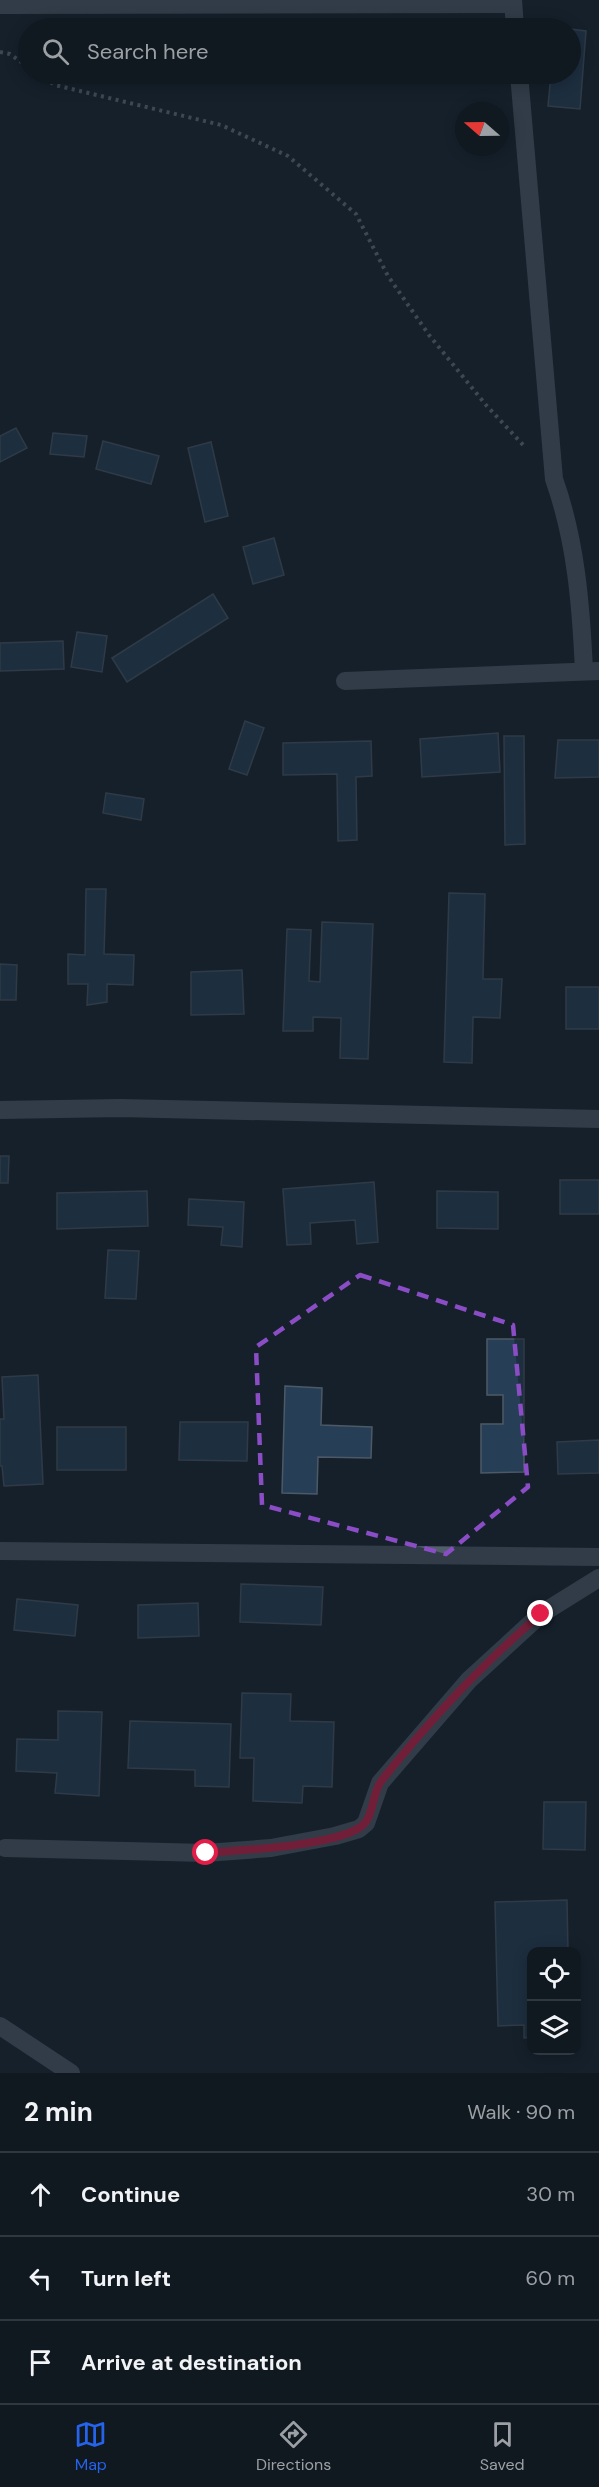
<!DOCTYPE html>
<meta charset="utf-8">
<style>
:root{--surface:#101820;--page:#192129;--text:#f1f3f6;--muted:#9ca0a5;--line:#30373e;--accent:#2563eb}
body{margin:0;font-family:"DM Sans",sans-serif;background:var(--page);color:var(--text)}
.controls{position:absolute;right:18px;bottom:18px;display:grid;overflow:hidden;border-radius:12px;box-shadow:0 3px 15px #0003}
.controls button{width:54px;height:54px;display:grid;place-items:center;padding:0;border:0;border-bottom:2px solid var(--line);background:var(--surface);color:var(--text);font:30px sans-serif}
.compass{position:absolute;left:455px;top:102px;width:54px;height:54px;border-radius:50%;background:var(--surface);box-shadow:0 3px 15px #0003;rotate:290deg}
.stop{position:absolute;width:18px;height:18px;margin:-14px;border:4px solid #e11d48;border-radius:50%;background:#fff}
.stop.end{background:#e11d48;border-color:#fff;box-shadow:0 2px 6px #0008}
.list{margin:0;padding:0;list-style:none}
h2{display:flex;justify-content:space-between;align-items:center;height:78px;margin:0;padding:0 24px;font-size:26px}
h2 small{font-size:20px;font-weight:400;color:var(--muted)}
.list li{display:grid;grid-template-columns:39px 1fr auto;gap:18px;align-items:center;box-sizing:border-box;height:84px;padding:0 24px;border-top:2px solid var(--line)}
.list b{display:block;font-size:22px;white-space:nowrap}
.list em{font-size:20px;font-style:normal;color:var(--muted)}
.icon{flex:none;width:33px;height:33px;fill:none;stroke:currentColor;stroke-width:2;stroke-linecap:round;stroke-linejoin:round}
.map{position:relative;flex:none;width:599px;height:2073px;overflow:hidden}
.search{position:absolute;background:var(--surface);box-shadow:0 3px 15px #0003;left:18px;right:18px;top:18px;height:66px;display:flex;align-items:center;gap:15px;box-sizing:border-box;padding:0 21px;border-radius:33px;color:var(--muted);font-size:22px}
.sheet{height:330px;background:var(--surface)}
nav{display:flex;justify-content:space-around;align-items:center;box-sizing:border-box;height:84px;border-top:2px solid var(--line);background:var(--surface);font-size:16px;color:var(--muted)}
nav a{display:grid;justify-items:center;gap:3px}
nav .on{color:var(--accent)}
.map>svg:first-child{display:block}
.building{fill:#263f57;stroke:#4d5966;stroke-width:1.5}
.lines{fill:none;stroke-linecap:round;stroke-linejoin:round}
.path{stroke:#707982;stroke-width:4;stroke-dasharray:3 4.5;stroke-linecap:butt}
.minor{stroke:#525e6c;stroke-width:18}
.tertiary{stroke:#525e6c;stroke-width:18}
.route{stroke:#e11d48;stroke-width:8}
.marked{fill:none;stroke:#8b4dc5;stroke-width:4.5;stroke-dasharray:12 8;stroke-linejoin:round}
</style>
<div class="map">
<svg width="599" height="2073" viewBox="0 0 599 2073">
<rect width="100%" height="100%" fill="#15202b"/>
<!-- building -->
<g class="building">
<polygon points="570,29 586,31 580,109 548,106 551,74 570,74"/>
<polygon points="16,428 27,448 0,462 0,436"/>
<polygon points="53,433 87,436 84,457 50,454"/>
<polygon points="103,441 159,456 151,484 96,469"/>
<polygon points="211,442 228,516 205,522 188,448"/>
<polygon points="274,538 284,575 253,584 243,547"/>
<polygon points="213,594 228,618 127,682 112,658"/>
<polygon points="77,632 107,636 102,672 71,667"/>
<polygon points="63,641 64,669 0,671 0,643"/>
<polygon points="245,721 264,728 247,775 229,769"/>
<polygon points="498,733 500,772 422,777 420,739"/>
<polygon points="504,736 524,736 525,844 505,845"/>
<polygon points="558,740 599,740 599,777 555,778"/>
<polygon points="371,741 372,776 356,777 357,840 338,841 337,774 283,775 283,743"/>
<polygon points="106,793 144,799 141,820 103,813"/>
<polygon points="86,889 106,889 104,954 134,955 133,985 107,984 107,1002 87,1005 88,984 68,984 68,954 85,955"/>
<polygon points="449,893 485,894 483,979 502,979 500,1018 473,1017 472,1063 444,1062"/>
<polygon points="322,922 373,924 368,1059 340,1058 341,1018 313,1017 313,1031 283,1031 287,929 311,930 309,981 320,982"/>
<polygon points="0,964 17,965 16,1000 0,1000"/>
<polygon points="242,970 244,1014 191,1015 191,972"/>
<rect x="566" y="987" width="33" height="42"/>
<polygon points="0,1156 9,1156 8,1183 0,1183"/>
<rect x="560" y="1180" width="39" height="34"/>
<polygon points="374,1182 378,1242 357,1244 355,1220 310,1223 311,1244 287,1245 283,1189"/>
<polygon points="147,1191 148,1226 57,1229 57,1193"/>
<polygon points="437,1191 498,1192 498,1229 437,1228"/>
<polygon points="189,1199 244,1202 242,1247 221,1245 223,1227 188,1225"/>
<polygon points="108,1250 139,1251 136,1299 105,1298"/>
<polygon points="487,1339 524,1339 524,1472 481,1473 481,1424 503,1424 503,1395 487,1395"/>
<polygon points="38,1375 43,1484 4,1486 2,1466 0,1466 0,1419 4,1419 2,1377"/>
<polygon points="285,1386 322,1388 321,1425 372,1427 371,1458 318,1457 317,1494 282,1493"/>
<polygon points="180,1422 248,1422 247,1461 179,1460"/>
<rect x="57" y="1427" width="69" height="43"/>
<polygon points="599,1440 599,1473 558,1474 557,1442"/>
<polygon points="241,1584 323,1587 321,1625 240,1622"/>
<polygon points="17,1599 78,1605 75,1636 14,1630"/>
<polygon points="198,1603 199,1636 138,1638 138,1605"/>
<polygon points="242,1693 291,1694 290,1721 334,1722 332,1787 303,1786 302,1803 253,1801 254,1758 240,1758"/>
<polygon points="58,1711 102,1712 99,1796 55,1793 57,1773 16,1771 17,1739 58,1740"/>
<polygon points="130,1721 231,1724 229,1787 195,1786 195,1770 128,1768"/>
<polygon points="544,1802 586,1802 585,1850 543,1849"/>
<polygon points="567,1900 568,1952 532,1952 532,2037 524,2038 524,2025 498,2026 495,1902"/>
</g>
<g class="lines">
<!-- path -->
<g class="path">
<polyline points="0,52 10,54 28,67"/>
<polyline points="38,74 55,85 221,125 288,156 356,214 388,276 429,335 486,405 525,447"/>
</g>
<!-- minor -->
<g class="minor">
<polyline points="513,0 515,28"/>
<polyline points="0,5 512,4"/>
<path d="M519 74 554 479C576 541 581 605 584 671"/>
<polyline points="345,681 599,671"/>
<polyline points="0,1110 120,1108 599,1119"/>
<polyline points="0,1551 599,1557"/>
<polyline points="5,1848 206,1853 271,1848 335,1836 359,1829 366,1823 380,1783 469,1680 541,1614 599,1578"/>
</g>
<!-- tertiary -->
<polyline class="tertiary" points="0,2026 71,2073"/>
</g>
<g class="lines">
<!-- route -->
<path class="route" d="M206 1853C243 1850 330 1846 359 1828 375 1819 371 1793 382 1780 430 1720 482 1664 541 1614"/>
</g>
<!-- marked area -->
<path d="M0 0H599V2073H0ZM360 1275 513 1325 528 1487 446 1554 262 1505 256 1347Z" fill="#15202b" fill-opacity=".55" fill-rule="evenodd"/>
<path class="marked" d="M360 1275 513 1325 528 1487 446 1554 262 1505 256 1347Z"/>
</svg>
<div class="controls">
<button><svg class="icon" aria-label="locate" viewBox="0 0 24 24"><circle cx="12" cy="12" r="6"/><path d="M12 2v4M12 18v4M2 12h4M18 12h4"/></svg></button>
<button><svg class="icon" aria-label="layers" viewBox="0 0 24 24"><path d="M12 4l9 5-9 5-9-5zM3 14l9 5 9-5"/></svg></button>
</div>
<svg class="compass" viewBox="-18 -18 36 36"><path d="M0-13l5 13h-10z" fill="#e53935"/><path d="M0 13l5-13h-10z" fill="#9ca0a5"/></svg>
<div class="stop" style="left:206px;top:1853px"></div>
<div class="stop end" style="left:541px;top:1614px"></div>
<div class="search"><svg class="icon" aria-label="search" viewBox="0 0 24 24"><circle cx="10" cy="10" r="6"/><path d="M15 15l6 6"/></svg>Search here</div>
</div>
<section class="sheet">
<h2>2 min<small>Walk · 90 m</small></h2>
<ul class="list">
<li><svg class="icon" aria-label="ahead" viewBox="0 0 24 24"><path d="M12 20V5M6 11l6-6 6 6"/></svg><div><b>Continue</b></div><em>30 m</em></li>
<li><svg class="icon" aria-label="left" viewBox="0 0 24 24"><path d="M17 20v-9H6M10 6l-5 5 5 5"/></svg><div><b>Turn left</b></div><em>60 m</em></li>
<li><svg class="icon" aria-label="arrive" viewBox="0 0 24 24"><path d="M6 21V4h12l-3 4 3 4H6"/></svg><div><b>Arrive at destination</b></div></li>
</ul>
</section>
<nav>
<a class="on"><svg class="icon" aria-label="map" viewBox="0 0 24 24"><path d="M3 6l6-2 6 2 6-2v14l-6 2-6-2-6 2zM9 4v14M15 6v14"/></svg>Map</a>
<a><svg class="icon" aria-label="directions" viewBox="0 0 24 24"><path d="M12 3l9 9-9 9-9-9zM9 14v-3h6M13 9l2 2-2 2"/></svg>Directions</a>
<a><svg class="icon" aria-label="saved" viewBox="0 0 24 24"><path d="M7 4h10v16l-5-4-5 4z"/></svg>Saved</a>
</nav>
